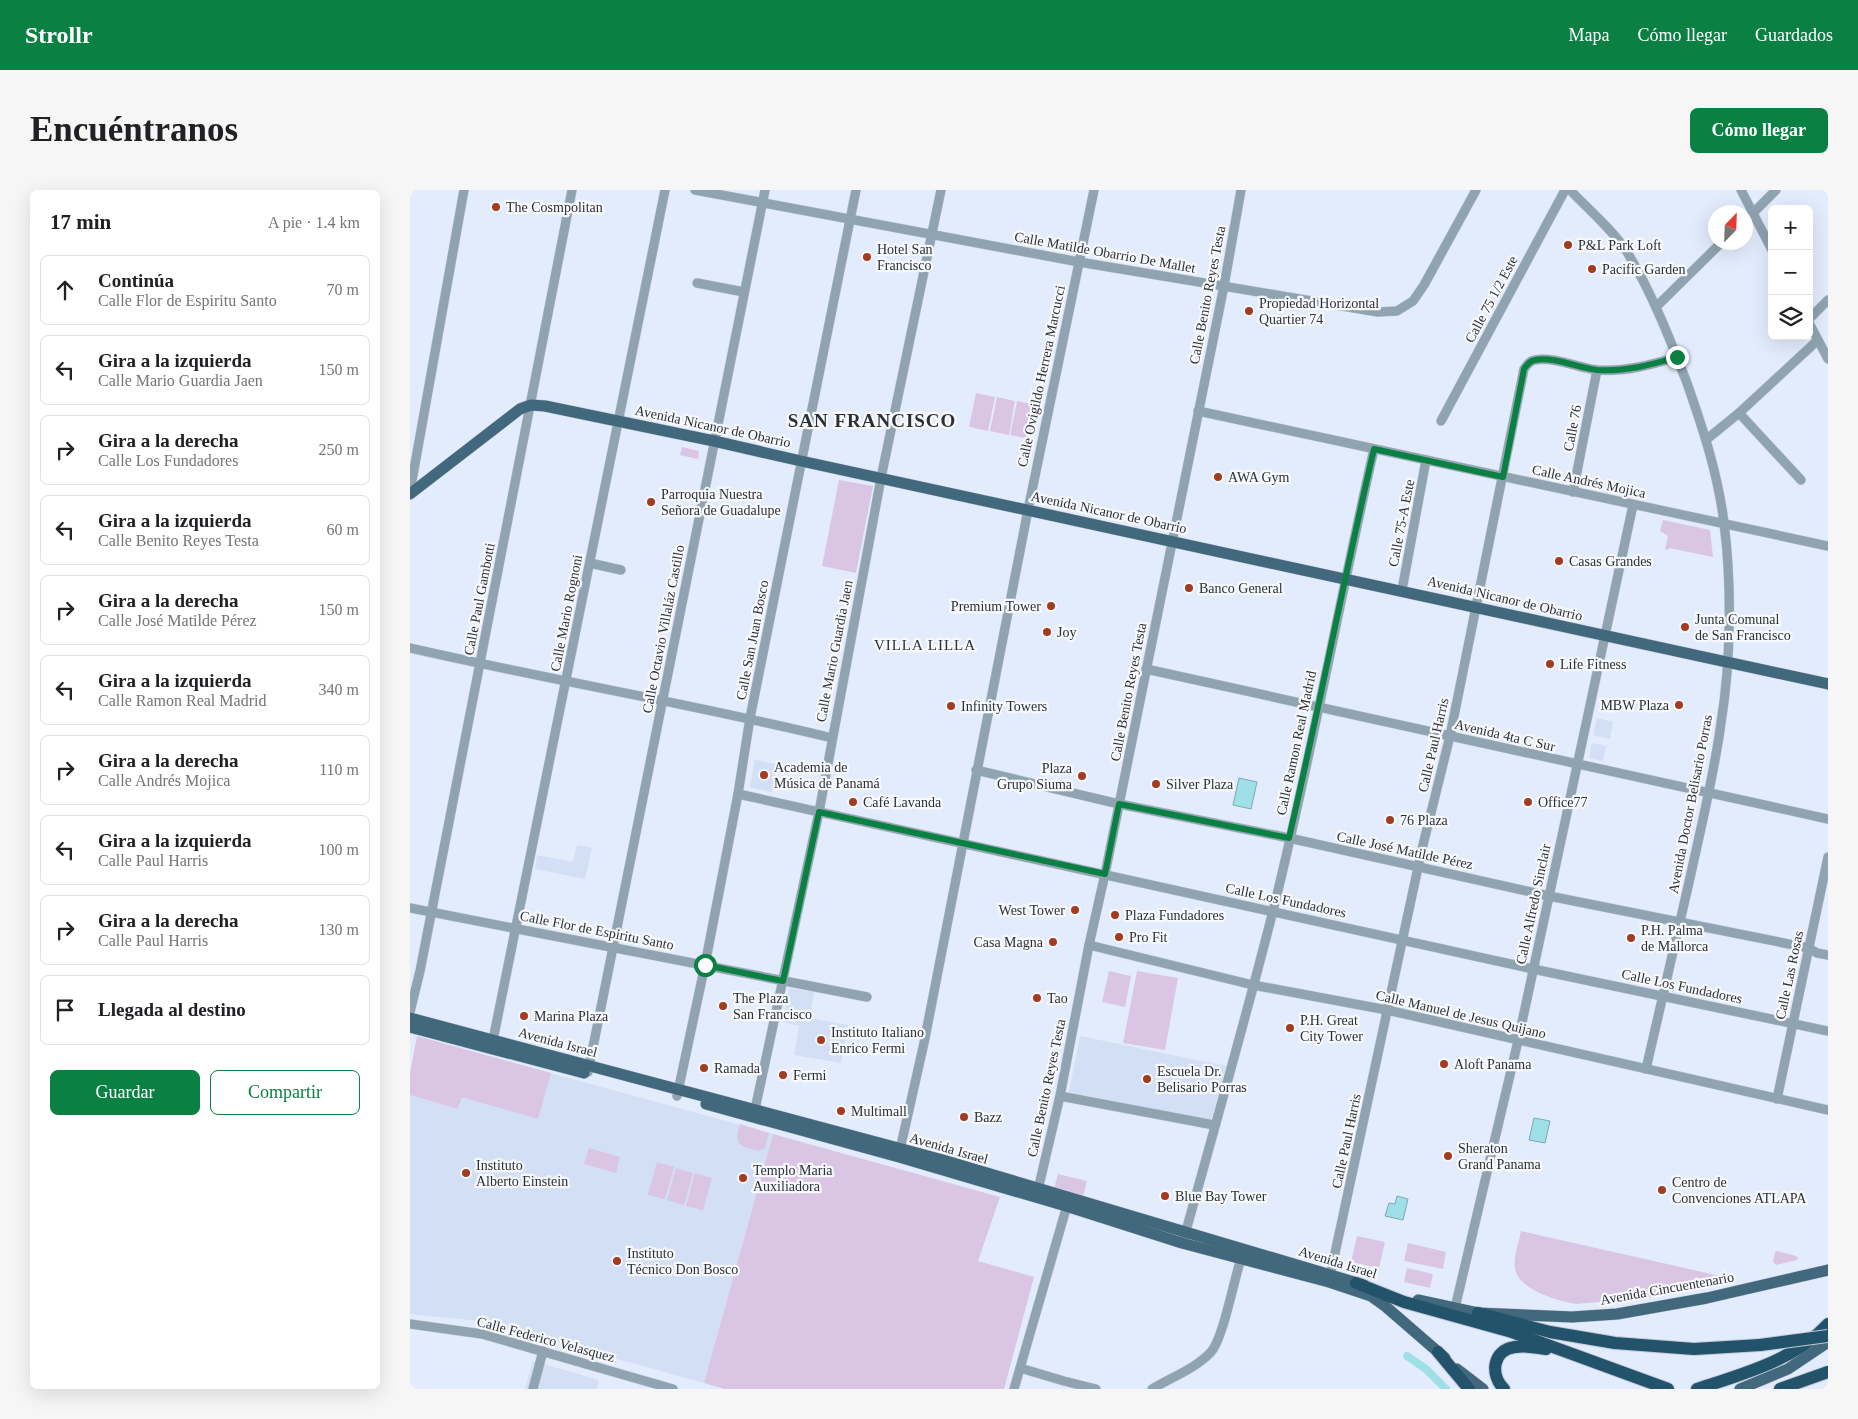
<!DOCTYPE html>
<html lang="es">
<meta charset="utf-8">
<style>
:root{--surface:#fff;--page:#f6f6f6;--text:#202124;--muted:#757577;--line:#e0e0e0;--accent:#0b8043}
body{margin:0;font-family:Georgia,serif;background:var(--page);color:var(--text)}
.controls{position:absolute;right:15px;top:15px;display:grid;overflow:hidden;border-radius:8px;box-shadow:0 5px 20px #0002}
.controls button{width:45px;height:45px;display:grid;place-items:center;padding:0;border:0;border-bottom:1px solid var(--line);background:var(--surface);color:var(--text);font:25px sans-serif}
.compass{position:absolute;left:1298px;top:15px;width:45px;height:45px;border-radius:50%;background:var(--surface);box-shadow:0 5px 20px #0002;rotate:23deg}
.stop{position:absolute;width:15px;height:15px;margin:-11px;border:4px solid #0b8043;border-radius:50%;background:#fff}
.stop.end{background:#0b8043;border-color:#fff;box-shadow:0 1px 5px #0008}
.list{margin:0;padding:0;list-style:none}
h2{display:flex;justify-content:space-between;align-items:center;height:65px;margin:0;padding:0 20px;font-size:21px}
h2 small{font-size:16px;font-weight:400;color:var(--muted)}
.list li{display:grid;grid-template-columns:32px 1fr auto;gap:15px;align-items:center;box-sizing:border-box;height:70px;margin:0 10px 10px;padding:0 10px;border:1px solid var(--line);border-radius:8px}
.list b{display:block;font-size:19px;white-space:nowrap}
.list p{margin:0;font-size:16px;white-space:nowrap;color:var(--muted)}
.list em{font-size:16px;font-style:normal;color:var(--muted)}
.actions{display:flex;gap:10px;padding:15px 20px}
.actions a{flex:1;padding:11px 0;border:1px solid var(--accent);border-radius:8px;text-align:center;font-size:18px;color:var(--accent)}
.actions .main{background:var(--accent);color:#fff}
.icon{flex:none;width:28px;height:28px;fill:none;stroke:currentColor;stroke-width:2;stroke-linecap:round;stroke-linejoin:round}
.map{position:relative;flex:none;width:1418px;height:1199px;overflow:hidden;border-radius:8px}
header{display:flex;align-items:center;gap:30px;box-sizing:border-box;height:70px;padding:0 25px;background:var(--accent);color:#fff}
header strong{font-size:24px}
nav{display:flex;gap:28px;margin-inline-start:auto;font-size:18px}
.intro{display:flex;align-items:center;justify-content:space-between;box-sizing:border-box;height:120px;padding:0 30px}
h1{margin:0;font-size:35px}
.button{padding:12px 22px;border-radius:8px;background:var(--accent);color:#fff;font-size:18px;font-weight:700}
main{display:flex;gap:30px;padding:0 30px}
aside{flex:1;background:var(--surface);border-radius:8px;box-shadow:0 5px 20px #0002}
.map>svg:first-child{display:block}
.built{fill:#d2dff5}
.green{fill:#dac6e4}
.water{fill:#9fdfe7;stroke:#7caab2}
.lines{fill:none;stroke-linecap:round;stroke-linejoin:round}
.canal{stroke:#9fdfe7;stroke-width:8}
.minor-casing{stroke:#c2cad9;stroke-width:10}
.major-casing{stroke:#c2cad9;stroke-width:12}
.highway-casing{stroke:#c2cad9;stroke-width:14}
.minor{stroke:#8fa4b0;stroke-width:9}
.major{stroke:#42687d;stroke-width:11}
.highway{stroke:#23536b;stroke-width:12}
.highway-bridge-casing{stroke:#c2cad9;stroke-width:14;stroke-linecap:butt}
.highway-bridge{stroke:#23536b;stroke-width:12}
.route{stroke:#0b8043;stroke-width:6}
.poi-dot{fill:#a33b1f;stroke:#f7f9fc;stroke-width:2}
.labels{text-anchor:middle;stroke-width:4.5;stroke-linejoin:round;paint-order:stroke}
.poi-label{font-size:14px;fill:#2c3036;stroke:#f7f9fc;text-anchor:start}
.street-label{font-size:14px;fill:#2c3036;stroke:#f7f9fc}
.neighbourhood-label{font-size:15px;letter-spacing:1px;fill:#2c3036;stroke:#f7f9fc}
.district-label{font-size:19px;font-weight:bold;letter-spacing:1px;fill:#2c3036;stroke:#f7f9fc}
</style>
<header>
<strong>Strollr</strong>
<nav><a>Mapa</a><a>Cómo llegar</a><a>Guardados</a></nav>
</header>
<div class="intro"><h1>Encuéntranos</h1><a class="button">Cómo llegar</a></div>
<main>
<aside>
<h2>17 min<small>A pie · 1.4 km</small></h2>
<ul class="list">
<li><svg class="icon" aria-label="ahead" viewBox="0 0 24 24"><path d="M12 20V5M6 11l6-6 6 6"/></svg><div><b>Continúa</b><p>Calle Flor de Espiritu Santo</p></div><em>70 m</em></li>
<li><svg class="icon" aria-label="left" viewBox="0 0 24 24"><path d="M17 20v-9H6M10 6l-5 5 5 5"/></svg><div><b>Gira a la izquierda</b><p>Calle Mario Guardia Jaen</p></div><em>150 m</em></li>
<li><svg class="icon" aria-label="right" viewBox="0 0 24 24"><path d="M7 20v-9h11M14 6l5 5-5 5"/></svg><div><b>Gira a la derecha</b><p>Calle Los Fundadores</p></div><em>250 m</em></li>
<li><svg class="icon" aria-label="left" viewBox="0 0 24 24"><path d="M17 20v-9H6M10 6l-5 5 5 5"/></svg><div><b>Gira a la izquierda</b><p>Calle Benito Reyes Testa</p></div><em>60 m</em></li>
<li><svg class="icon" aria-label="right" viewBox="0 0 24 24"><path d="M7 20v-9h11M14 6l5 5-5 5"/></svg><div><b>Gira a la derecha</b><p>Calle José Matilde Pérez</p></div><em>150 m</em></li>
<li><svg class="icon" aria-label="left" viewBox="0 0 24 24"><path d="M17 20v-9H6M10 6l-5 5 5 5"/></svg><div><b>Gira a la izquierda</b><p>Calle Ramon Real Madrid</p></div><em>340 m</em></li>
<li><svg class="icon" aria-label="right" viewBox="0 0 24 24"><path d="M7 20v-9h11M14 6l5 5-5 5"/></svg><div><b>Gira a la derecha</b><p>Calle Andrés Mojica</p></div><em>110 m</em></li>
<li><svg class="icon" aria-label="left" viewBox="0 0 24 24"><path d="M17 20v-9H6M10 6l-5 5 5 5"/></svg><div><b>Gira a la izquierda</b><p>Calle Paul Harris</p></div><em>100 m</em></li>
<li><svg class="icon" aria-label="right" viewBox="0 0 24 24"><path d="M7 20v-9h11M14 6l5 5-5 5"/></svg><div><b>Gira a la derecha</b><p>Calle Paul Harris</p></div><em>130 m</em></li>
<li><svg class="icon" aria-label="arrive" viewBox="0 0 24 24"><path d="M6 21V4h12l-3 4 3 4H6"/></svg><div><b>Llegada al destino</b></div></li>
</ul>
<div class="actions"><a class="main">Guardar</a><a>Compartir</a></div>
</aside>
<div class="map">
<svg width="1418" height="1199" viewBox="0 0 1418 1199">
<rect width="100%" height="100%" fill="#e3ecfd"/>
<!-- built -->
<g class="built">
<polygon points="1187,528 1203,532 1200,549 1183,545"/>
<polygon points="1182,553 1196,556 1193,571 1179,568"/>
<polygon points="345,570 367,574 362,602 342,598 340,596"/>
<polygon points="167,655 182,658 175,689 125,679 127,665 163,672"/>
<polygon points="379,798 404,802 400,828 438,835 431,873 384,865 389,836 373,832"/>
<polygon points="670,846 816,876 801,930 659,902"/>
<polygon points="64,862 363,944 294,1193 70,1131 0,1124 0,905 48,919"/>
<polygon points="123,1171 189,1190 187,1199 115,1199"/>
</g>
<!-- green -->
<g class="green">
<polygon points="566,203 585,207 578,241 559,237"/>
<polygon points="587,207 605,211 599,245 580,241"/>
<polygon points="607,211 626,215 619,249 600,245"/>
<polygon points="272,257 289,261 288,269 270,265"/>
<polygon points="429,290 463,296 446,383 412,376"/>
<polygon points="1253,330 1300,340 1303,367 1259,358 1258,360 1255,359 1258,346 1250,341"/>
<polygon points="699,781 721,786 715,817 692,812"/>
<polygon points="727,781 768,788 755,860 713,853"/>
<polygon points="7,846 141,883 128,929 52,907 48,919 0,905 0,883"/>
<path d="M330 934 359 943 355 958 348 961C328 956 324 955 330 934Z"/>
<polygon points="363,944 590,1007 568,1071 624,1087 594,1199 314,1199 294,1193"/>
<polygon points="179,958 210,967 206,983 174,974"/>
<polygon points="247,972 264,977 255,1009 238,1005"/>
<polygon points="266,978 283,983 274,1015 257,1010"/>
<polygon points="285,983 302,988 293,1020 276,1016"/>
<polygon points="648,984 677,991 672,1010 643,1002"/>
<path d="M1111 1041 1319 1088 1317 1092 1236 1108 1166 1114C1148 1111 1109 1100 1105 1079 1103 1067 1109 1053 1111 1041Z"/>
<polygon points="947,1046 975,1052 969,1078 941,1072"/>
<polygon points="998,1053 1036,1062 1033,1079 994,1071"/>
<polygon points="1367,1061 1386,1066 1388,1068 1387,1070 1366,1075 1363,1072 1365,1062"/>
<polygon points="997,1078 1023,1084 1020,1098 994,1092"/>
</g>
<!-- water -->
<g class="water">
<polygon points="829,588 847,592 841,619 823,615"/>
<polygon points="1124,928 1140,931 1135,953 1119,950"/>
<polygon points="987,1006 998,1009 993,1030 975,1026 979,1013 985,1014"/>
</g>
<g class="lines">
<!-- canal -->
<polyline class="canal" points="997,1166 1016,1179 1036,1199"/>
<!-- minor casing -->
<g class="minor-casing">
<g id="minor">
<polyline points="285,0 669,72 968,122 987,121 1003,111 1014,95 1066,0"/>
<path d="M1160 0C1179 20 1202 39 1217 62 1242 103 1260 149 1277 193 1293 239 1308 284 1314 333 1322 395 1321 471 1311 533 1304 585 1291 637 1280 688 1265 752 1251 816 1236 879"/>
<polyline points="1331,0 1362,60"/>
<polyline points="1336,30 1366,0"/>
<polyline points="287,93 334,102"/>
<polyline points="1246,117 1312,52"/>
<polyline points="1399,129 1418,110"/>
<polyline points="1399,133 1418,169"/>
<polyline points="788,221 1418,356"/>
<polyline points="1329,223 1391,290"/>
<polyline points="1031,231 1155,0"/>
<polyline points="1297,249 1329,223 1408,150"/>
<polyline points="0,302 54,0"/>
<polyline points="1163,302 1187,180"/>
<polyline points="180,373 211,380"/>
<polyline points="992,400 1016,270"/>
<path d="M0 458C140 490 282 514 422 548"/>
<polyline points="736,479 1418,629"/>
<polyline points="566,580 709,614 879,648 1139,706 1399,758 1407,763 1418,765"/>
<polyline points="328,604 1123,779 1418,841"/>
<polyline points="0,718 457,807"/>
<polyline points="679,755 843,795 977,820 1418,920"/>
<polyline points="0,822 10,781 162,0"/>
<polyline points="83,850 255,0"/>
<polyline points="178,882 355,0"/>
<polyline points="267,906 295,775 328,604 340,528 446,0"/>
<polyline points="650,906 804,935"/>
<polyline points="1367,909 1418,667"/>
<polyline points="344,924 409,622 471,288 531,0"/>
<polyline points="489,964 514,853 618,320 684,0"/>
<polyline points="627,1004 650,906 679,755 695,684 814,96 831,0"/>
<path d="M774 1048C804 940 835 831 863 721 901 568 929 413 964 259"/>
<path d="M919 1091 1012 659 1040 546 1114 179C1117 175 1119 171 1125 170 1143 166 1169 178 1187 180 1214 182 1241 175 1267 167"/>
<polyline points="1045,1118 1108,851 1223,315"/>
<polyline points="0,1134 72,1144 263,1199"/>
<polyline points="610,1178 654,1191 686,1199"/>
<polyline points="123,1199 133,1161"/>
<polyline points="604,1199 658,1012"/>
<path d="M742 1199C762 1187 785 1179 801 1162 813 1149 824 1089 831 1069"/>
</g>
</g>
<!-- major casing -->
<g class="major-casing">
<g id="major">
<polyline points="0,304 110,219 121,215 135,216 304,251 391,271 1418,494"/>
<polyline points="0,828 533,970 954,1095"/>
<polyline points="0,837 174,883"/>
<polyline points="296,914 489,967 656,1016 772,1053 919,1092 961,1106 975,1116 1035,1168"/>
<polyline points="1008,1110 1068,1123 1162,1127 1207,1124 1297,1108 1418,1080"/>
<polyline points="1047,1179 1073,1199"/>
<polyline points="1330,1199 1378,1179 1418,1152"/>
</g>
</g>
<!-- highway casing -->
<g class="highway-casing">
<g id="highway">
<polyline points="946,1093 994,1112 1102,1142 1258,1199"/>
<polyline points="1068,1123 1140,1142 1205,1153 1284,1159 1350,1155"/>
<polyline points="1028,1162 1059,1199"/>
<path d="M1094 1199C1080 1185 1082 1160 1105 1157 1115 1155 1126 1158 1136 1159"/>
<path d="M1287 1199C1333 1184 1385 1170 1418 1134"/>
<polyline points="1370,1199 1418,1182"/>
</g>
</g>
<!-- minor -->
<use href="#minor" class="minor"/>
<!-- major -->
<use href="#major" class="major"/>
<!-- highway -->
<use href="#highway" class="highway"/>
<!-- highway-bridge casing -->
<g class="highway-bridge-casing">
<polyline id="highway-bridge" points="1350,1155 1418,1146"/>
</g>
<!-- highway-bridge -->
<use href="#highway-bridge" class="highway-bridge"/>
</g>
<g class="lines">
<!-- route -->
<path class="route" d="M295 775 373 791 409 622 695 684 709 614 879 648C909 519 934 388 964 259L1093 287 1114 179C1117 175 1119 171 1125 170 1143 166 1169 178 1187 180 1214 182 1241 175 1267 167"/>
</g>
<!-- markers -->
<g class="poi-dot">
<circle cx="86" cy="17" r="5"/>
<circle cx="1158" cy="55" r="5"/>
<circle cx="457" cy="67" r="5"/>
<circle cx="1182" cy="79" r="5"/>
<circle cx="839" cy="121" r="5"/>
<circle cx="808" cy="287" r="5"/>
<circle cx="241" cy="312" r="5"/>
<circle cx="1149" cy="371" r="5"/>
<circle cx="779" cy="398" r="5"/>
<circle cx="641" cy="416" r="5"/>
<circle cx="1275" cy="437" r="5"/>
<circle cx="637" cy="442" r="5"/>
<circle cx="1140" cy="474" r="5"/>
<circle cx="1269" cy="515" r="5"/>
<circle cx="541" cy="516" r="5"/>
<circle cx="354" cy="585" r="5"/>
<circle cx="672" cy="586" r="5"/>
<circle cx="746" cy="594" r="5"/>
<circle cx="443" cy="612" r="5"/>
<circle cx="1118" cy="612" r="5"/>
<circle cx="980" cy="630" r="5"/>
<circle cx="665" cy="720" r="5"/>
<circle cx="705" cy="725" r="5"/>
<circle cx="709" cy="747" r="5"/>
<circle cx="1221" cy="748" r="5"/>
<circle cx="643" cy="752" r="5"/>
<circle cx="627" cy="808" r="5"/>
<circle cx="313" cy="816" r="5"/>
<circle cx="114" cy="826" r="5"/>
<circle cx="880" cy="838" r="5"/>
<circle cx="411" cy="850" r="5"/>
<circle cx="1034" cy="874" r="5"/>
<circle cx="294" cy="878" r="5"/>
<circle cx="373" cy="885" r="5"/>
<circle cx="737" cy="889" r="5"/>
<circle cx="431" cy="921" r="5"/>
<circle cx="554" cy="927" r="5"/>
<circle cx="1038" cy="966" r="5"/>
<circle cx="56" cy="983" r="5"/>
<circle cx="333" cy="988" r="5"/>
<circle cx="1252" cy="1000" r="5"/>
<circle cx="755" cy="1006" r="5"/>
<circle cx="207" cy="1071" r="5"/>
</g>
<g class="labels">
<!-- poi labels -->
<g class="poi-label">
<text x="96" y="22">The Cosmpolitan</text>
<text x="1168" y="60">P&amp;L Park Loft</text>
<text x="467" y="64">Hotel San<tspan x="467" dy="16">Francisco</tspan></text>
<text x="1192" y="84">Pacific Garden</text>
<text x="849" y="118">Propiedad Horizontal<tspan x="849" dy="16">Quartier 74</tspan></text>
<text x="818" y="292">AWA Gym</text>
<text x="251" y="309">Parroquia Nuestra<tspan x="251" dy="16">Señora de Guadalupe</tspan></text>
<text x="1159" y="376">Casas Grandes</text>
<text x="789" y="403">Banco General</text>
<text x="631" y="421" text-anchor="end">Premium Tower</text>
<text x="1285" y="434">Junta Comunal<tspan x="1285" dy="16">de San Francisco</tspan></text>
<text x="647" y="447">Joy</text>
<text x="1150" y="479">Life Fitness</text>
<text x="1259" y="520" text-anchor="end">MBW Plaza</text>
<text x="551" y="521">Infinity Towers</text>
<text x="364" y="582">Academia de<tspan x="364" dy="16">Música de Panamá</tspan></text>
<text x="662" y="583" text-anchor="end">Plaza<tspan x="662" dy="16">Grupo Siuma</tspan></text>
<text x="756" y="599">Silver Plaza</text>
<text x="453" y="617">Café Lavanda</text>
<text x="1128" y="617">Office77</text>
<text x="990" y="635">76 Plaza</text>
<text x="655" y="725" text-anchor="end">West Tower</text>
<text x="715" y="730">Plaza Fundadores</text>
<text x="1231" y="745">P.H. Palma<tspan x="1231" dy="16">de Mallorca</tspan></text>
<text x="719" y="752">Pro Fit</text>
<text x="633" y="757" text-anchor="end">Casa Magna</text>
<text x="323" y="813">The Plaza<tspan x="323" dy="16">San Francisco</tspan></text>
<text x="637" y="813">Tao</text>
<text x="124" y="831">Marina Plaza</text>
<text x="890" y="835">P.H. Great<tspan x="890" dy="16">City Tower</tspan></text>
<text x="421" y="847">Instituto Italiano<tspan x="421" dy="16">Enrico Fermi</tspan></text>
<text x="1044" y="879">Aloft Panama</text>
<text x="304" y="883">Ramada</text>
<text x="747" y="886">Escuela Dr.<tspan x="747" dy="16">Belisario Porras</tspan></text>
<text x="383" y="890">Fermi</text>
<text x="441" y="926">Multimall</text>
<text x="564" y="932">Bazz</text>
<text x="1048" y="963">Sheraton<tspan x="1048" dy="16">Grand Panama</tspan></text>
<text x="66" y="980">Instituto<tspan x="66" dy="16">Alberto Einstein</tspan></text>
<text x="343" y="985">Templo Maria<tspan x="343" dy="16">Auxiliadora</tspan></text>
<text x="1262" y="997">Centro de<tspan x="1262" dy="16">Convenciones ATLAPA</tspan></text>
<text x="765" y="1011">Blue Bay Tower</text>
<text x="217" y="1068">Instituto<tspan x="217" dy="16">Técnico Don Bosco</tspan></text>
</g>
<!-- street labels -->
<g class="street-label">
<text transform="translate(695 62) rotate(10)" y="5">Calle Matilde Obarrio De Mallet</text>
<text transform="translate(797 105) rotate(-79)" y="5">Calle Benito Reyes Testa</text>
<text transform="translate(1081 109) rotate(-62)" y="5">Calle 75 1/2 Este</text>
<text transform="translate(631 186) rotate(-78)" y="5">Calle Ovigildo Herrera Marcucci</text>
<text transform="translate(303 236) rotate(12)" y="5">Avenida Nicanor de Obarrio</text>
<text transform="translate(1162 238) rotate(-79)" y="5">Calle 76</text>
<text transform="translate(1179 291) rotate(12)" y="5">Calle Andrés Mojica</text>
<text transform="translate(699 322) rotate(12)" y="5">Avenida Nicanor de Obarrio</text>
<text transform="translate(991 333) rotate(-79)" y="5">Calle 75-A Este</text>
<text transform="translate(1095 408) rotate(13)" y="5">Avenida Nicanor de Obarrio</text>
<text transform="translate(69 409) rotate(-79)" y="5">Calle Paul Gambotti</text>
<text transform="translate(156 423) rotate(-79)" y="5">Calle Mario Rognoni</text>
<text transform="translate(253 439) rotate(-79)" y="5">Calle Octavio Villaláz Castillo</text>
<text transform="translate(342 450) rotate(-79)" y="5">Calle San Juan Bosco</text>
<text transform="translate(424 461) rotate(-79)" y="5">Calle Mario Guardia Jaen</text>
<text transform="translate(718 502) rotate(-79)" y="5">Calle Benito Reyes Testa</text>
<text transform="translate(1095 545) rotate(13)" y="5">Avenida 4ta C Sur</text>
<text transform="translate(886 553) rotate(-78)" y="5">Calle Ramon Real Madrid</text>
<text transform="translate(1023 555) rotate(-77)" y="5">Calle Paul Harris</text>
<text transform="translate(1280 614) rotate(-79)" y="5">Avenida Doctor Belisario Porras</text>
<text transform="translate(995 660) rotate(12)" y="5">Calle José Matilde Pérez</text>
<text transform="translate(876 710) rotate(12)" y="5">Calle Los Fundadores</text>
<text transform="translate(1123 714) rotate(-78)" y="5">Calle Alfredo Sinclair</text>
<text transform="translate(187 740) rotate(11)" y="5">Calle Flor de Espiritu Santo</text>
<text transform="translate(1379 785) rotate(-78)" y="5">Calle Las Rosas</text>
<text transform="translate(1272 796) rotate(12)" y="5">Calle Los Fundadores</text>
<text transform="translate(1051 824) rotate(13)" y="5">Calle Manuel de Jesus Quijano</text>
<text transform="translate(148 852) rotate(15)" y="5">Avenida Israel</text>
<text transform="translate(636 898) rotate(-78)" y="5">Calle Benito Reyes Testa</text>
<text transform="translate(936 951) rotate(-78)" y="5">Calle Paul Harris</text>
<text transform="translate(539 958) rotate(16)" y="5">Avenida Israel</text>
<text transform="translate(928 1072) rotate(17)" y="5">Avenida Israel</text>
<text transform="translate(1257 1098) rotate(-10)" y="5">Avenida Cincuentenario</text>
<text transform="translate(136 1149) rotate(15)" y="5">Calle Federico Velasquez</text>
</g>
<!-- neighbourhood labels -->
<g class="neighbourhood-label">
<text x="515" y="460">VILLA LILLA</text>
</g>
<!-- district labels -->
<g class="district-label">
<text x="462" y="237">SAN FRANCISCO</text>
</g>
</g>
</svg>
<div class="controls">
<button>+</button>
<button>−</button>
<button><svg class="icon" aria-label="layers" viewBox="0 0 24 24"><path d="M12 4l9 5-9 5-9-5zM3 14l9 5 9-5"/></svg></button>
</div>
<svg class="compass" viewBox="-18 -18 36 36"><path d="M0-13l5 13h-10z" fill="#e53935"/><path d="M0 13l5-13h-10z" fill="#757577"/></svg>
<div class="stop" style="left:295px;top:775px"></div>
<div class="stop end" style="left:1267px;top:167px"></div>
</div>
</main>
